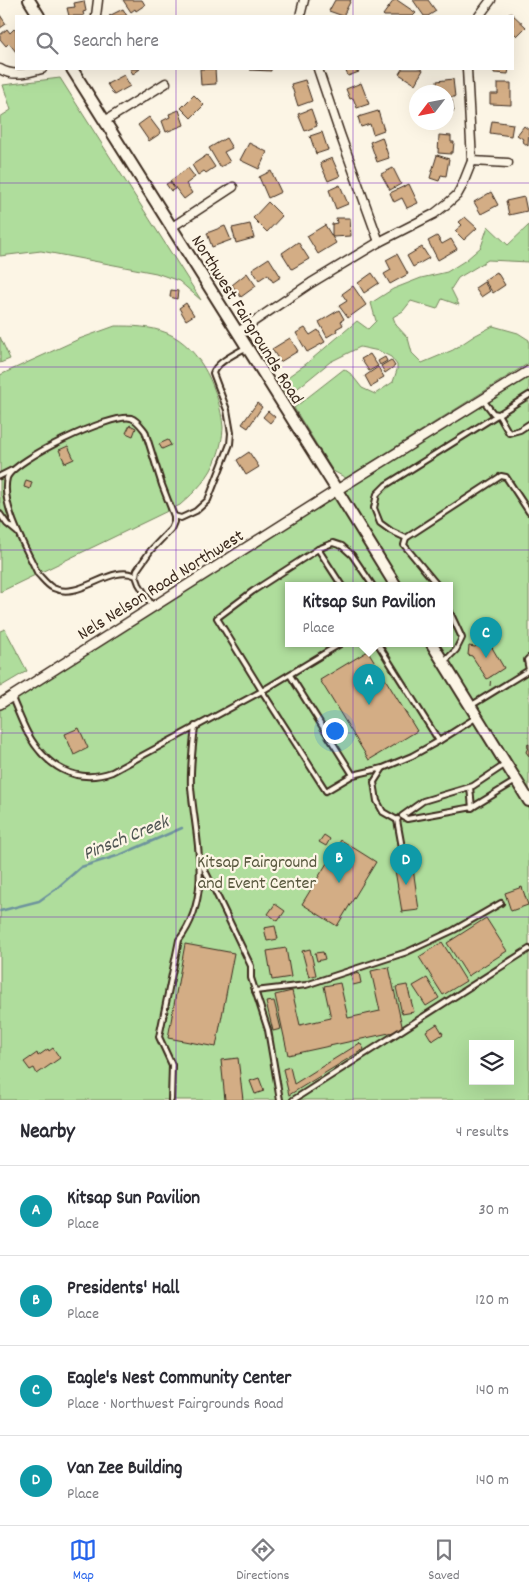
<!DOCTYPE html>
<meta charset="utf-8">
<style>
:root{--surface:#fff;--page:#f7f7f7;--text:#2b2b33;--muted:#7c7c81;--line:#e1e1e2;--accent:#2563eb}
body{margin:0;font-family:Dekko,sans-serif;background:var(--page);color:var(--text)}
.controls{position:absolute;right:15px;bottom:15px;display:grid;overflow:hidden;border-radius:0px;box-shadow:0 5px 20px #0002}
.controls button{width:45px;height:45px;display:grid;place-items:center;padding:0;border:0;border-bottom:1px solid var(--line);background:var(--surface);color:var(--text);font:25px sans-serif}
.compass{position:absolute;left:409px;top:85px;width:45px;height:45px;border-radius:50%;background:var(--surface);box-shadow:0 5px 20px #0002;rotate:238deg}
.you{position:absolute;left:334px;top:730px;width:18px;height:18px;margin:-12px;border:4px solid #fff;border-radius:50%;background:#1a73e8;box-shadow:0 0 0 8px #1a73e833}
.badge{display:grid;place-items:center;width:32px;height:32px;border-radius:50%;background:var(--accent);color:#fff;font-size:16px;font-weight:700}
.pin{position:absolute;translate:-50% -41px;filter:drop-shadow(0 1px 2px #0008)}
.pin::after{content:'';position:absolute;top:26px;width:18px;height:15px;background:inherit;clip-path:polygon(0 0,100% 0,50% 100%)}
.popup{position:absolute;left:285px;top:582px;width:168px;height:65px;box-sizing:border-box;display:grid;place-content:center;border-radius:0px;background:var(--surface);filter:drop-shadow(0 1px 4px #0005);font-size:16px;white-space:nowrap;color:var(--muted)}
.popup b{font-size:19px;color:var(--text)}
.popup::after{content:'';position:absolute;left:50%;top:100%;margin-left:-10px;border:10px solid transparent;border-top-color:var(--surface)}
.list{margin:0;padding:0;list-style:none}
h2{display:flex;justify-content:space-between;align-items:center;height:65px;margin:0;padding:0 20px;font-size:21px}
h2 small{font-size:16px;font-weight:400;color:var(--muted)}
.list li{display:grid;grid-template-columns:32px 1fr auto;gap:15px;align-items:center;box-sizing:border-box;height:90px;padding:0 20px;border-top:1px solid var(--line)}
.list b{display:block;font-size:19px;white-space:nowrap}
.list p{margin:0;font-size:16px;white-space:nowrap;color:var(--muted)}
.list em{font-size:16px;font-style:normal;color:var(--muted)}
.icon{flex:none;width:28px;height:28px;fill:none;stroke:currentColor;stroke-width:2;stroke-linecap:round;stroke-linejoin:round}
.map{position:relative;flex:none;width:529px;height:1100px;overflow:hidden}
.search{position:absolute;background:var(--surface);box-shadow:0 5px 20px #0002;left:15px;right:15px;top:15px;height:55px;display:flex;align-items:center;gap:12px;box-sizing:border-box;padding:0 18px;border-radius:0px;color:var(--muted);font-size:19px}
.sheet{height:425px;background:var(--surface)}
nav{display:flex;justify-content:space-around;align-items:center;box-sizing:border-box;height:70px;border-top:1px solid var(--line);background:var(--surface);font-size:14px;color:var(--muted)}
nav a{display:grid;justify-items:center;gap:2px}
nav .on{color:var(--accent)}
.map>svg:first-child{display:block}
.green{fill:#afdd9c;stroke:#75845d;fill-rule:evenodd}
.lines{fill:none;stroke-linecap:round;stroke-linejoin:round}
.stream{stroke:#6e949d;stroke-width:2.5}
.building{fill:#d3ad85;stroke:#3b2a1e}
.service-casing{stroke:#3b2a1e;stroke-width:8}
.minor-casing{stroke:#3b2a1e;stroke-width:11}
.tertiary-casing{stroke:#3b2a1e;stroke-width:12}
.secondary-casing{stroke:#3b2a1e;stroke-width:14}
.path{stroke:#3b2a1e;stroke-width:1;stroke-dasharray:5 4;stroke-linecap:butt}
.service{stroke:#fcf5e5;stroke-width:4}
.minor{stroke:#fcf5e5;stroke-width:8}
.tertiary{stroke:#fcf5e5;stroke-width:9}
.secondary{stroke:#fcf5e5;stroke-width:10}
.grid{fill:none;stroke:#7b2cbf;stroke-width:1;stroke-opacity:0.55}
.labels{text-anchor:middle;stroke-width:4.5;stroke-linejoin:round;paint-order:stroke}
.street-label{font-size:18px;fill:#3b2a1e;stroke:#fcf5e5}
.park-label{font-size:18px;fill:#58573e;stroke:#fcf5e5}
.water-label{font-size:19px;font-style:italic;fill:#505653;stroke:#fcf5e5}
</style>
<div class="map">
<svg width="529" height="1100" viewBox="0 0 529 1100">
<rect width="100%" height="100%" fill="#fcf5e5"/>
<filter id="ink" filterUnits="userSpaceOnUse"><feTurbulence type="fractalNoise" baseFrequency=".02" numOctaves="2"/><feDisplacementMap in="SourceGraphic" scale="10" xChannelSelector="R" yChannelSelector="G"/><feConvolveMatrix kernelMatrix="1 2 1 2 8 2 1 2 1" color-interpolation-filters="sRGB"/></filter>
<g filter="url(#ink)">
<!-- green -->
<g class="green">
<polygon points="60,78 201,300 179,281 156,273 41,251 0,256 0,117 11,110 3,85"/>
<polygon points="529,225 529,262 488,260 458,278 451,289 459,305 442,299 437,309 411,301 403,311 393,317 396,325 408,338 412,353 422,363 453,350 474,336 493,326 518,333 529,340 529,363 346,478 333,471 294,408 344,369 351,374 362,388 375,394 393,382 397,370 397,365 391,357 379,351 360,347 330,362 287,397 279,383 306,364 357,321 368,329 376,321 371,303 393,289 421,278 447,272 466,260 481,247 488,226 508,245"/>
<path d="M115 326C133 326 150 326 167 333 201 347 220 393 223 427 223 436 220 449 217 457 210 477 196 491 180 505L0 592V375L79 339Z"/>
<polygon points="0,337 10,359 0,363"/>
<path d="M529 371V1100H0V704ZM289 586H449V644H289ZM473 1044H510V1081H473Z"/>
<polygon points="5,629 27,671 0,687 0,631"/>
</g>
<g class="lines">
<!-- stream -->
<polyline class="stream" points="0,911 39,901 56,889 81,867 120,855 182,828"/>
</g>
<!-- building -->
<g class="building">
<polygon points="123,0 142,0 145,5 136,11 135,9 131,12"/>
<polygon points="335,0 351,0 343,16 329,11"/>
<polygon points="394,0 397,0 416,13 413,16 384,16 383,15"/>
<polygon points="413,0 428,0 436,11 428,16 424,16"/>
<polygon points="84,1 86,11 83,12 84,16 69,16 67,8 75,7 74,3"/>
<polygon points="123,9 127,16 109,16"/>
<polygon points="510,12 526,27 517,36 513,32 513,16 506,16"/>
<polygon points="0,15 6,24 0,28"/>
<polygon points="7,29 10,33 14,29 16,31 16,52 9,43 6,46 0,39 0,35"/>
<polygon points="130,69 140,69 133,74"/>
<polygon points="200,69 215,69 216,84 201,85"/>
<polygon points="251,69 271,69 271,71 250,70"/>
<polygon points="345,69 358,69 359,72 348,76"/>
<polygon points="402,69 421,69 423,70 415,84 399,74"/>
<polygon points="494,69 509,69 508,74 494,73"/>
<polygon points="124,75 130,86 114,95 107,84"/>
<polygon points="453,79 455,97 446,97 446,92 438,92 437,81"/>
<polygon points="305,80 312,101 298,106 291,84"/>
<polygon points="361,83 369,104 357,108 353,98 350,99 346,89"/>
<polygon points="498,83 511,83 511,105 490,104 490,94 498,94"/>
<polygon points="194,95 204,105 191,118 181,108"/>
<polygon points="452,100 454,111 446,112 446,101"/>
<polygon points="311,109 317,126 305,131 298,114"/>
<polygon points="179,110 184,125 166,132 162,121 170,117 169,114"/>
<polygon points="378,111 384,130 373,134 370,124 361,127 358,117"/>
<polygon points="149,117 161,133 149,141 138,125"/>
<polygon points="492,121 513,124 511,136 490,133"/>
<polygon points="524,126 529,130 528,146 522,141 523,139 517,135"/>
<polygon points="322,132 328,150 316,154 310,136"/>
<polygon points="439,135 451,136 451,142 454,142 453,152 451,152 451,154 438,153"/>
<polygon points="382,137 389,158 377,162 370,142"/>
<polygon points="226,138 232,148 224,152 230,162 220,167 209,148"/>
<polygon points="249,143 267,152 259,169 240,160"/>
<polygon points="207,155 215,167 206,173 204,171 198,175 192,165"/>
<polygon points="437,155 449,159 446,176 441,175 439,181 430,178"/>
<polygon points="332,158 340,176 328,181 320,163"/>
<polygon points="188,168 195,177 186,184 192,193 184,199 170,181"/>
<polygon points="393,168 401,184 390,190 381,174"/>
<polygon points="271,171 281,192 268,198 259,177"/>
<polygon points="170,182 175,189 171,191 166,184"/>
<polygon points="409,184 418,203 407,208 402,198 394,202 390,193"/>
<polygon points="340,185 348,204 336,209 329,190"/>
<polygon points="491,192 498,205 481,214 474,202"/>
<polygon points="524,197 527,211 509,215 506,201"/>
<polygon points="268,202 282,216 267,232 253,218"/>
<polygon points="465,217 477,228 464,240 455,231 462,225 459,222"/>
<polygon points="336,218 350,218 351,236 332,237 332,224 337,223"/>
<polygon points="250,224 254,238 236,243 232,228"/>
<polygon points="325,225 336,243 318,254 307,236"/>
<polygon points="225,226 231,240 212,247 207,233"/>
<polygon points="437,236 442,244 451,239 457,249 438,260 428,241"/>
<polygon points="298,242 309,259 292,269 282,253"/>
<polygon points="422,247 429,258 413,267 407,256"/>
<polygon points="397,254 408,274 390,284 384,274 391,270 386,260"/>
<polygon points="269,258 281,277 273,282 268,274 259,280 252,269"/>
<polygon points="497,272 505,285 493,293 484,280"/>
<polygon points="247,273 256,286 241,297 232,285"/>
<polygon points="372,273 379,283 364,293 358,283"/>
<polygon points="484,282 490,291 481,297 475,288"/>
<polygon points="353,286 366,305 348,318 339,306 347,301 342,294"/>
<polygon points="171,290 178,291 177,299 170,297"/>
<polygon points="186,303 194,315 186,320 179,308"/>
<polygon points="339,310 344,319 341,321 343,325 336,329 337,331 327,337 319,322"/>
<polygon points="305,328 310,335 318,330 325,342 307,352 296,333"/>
<polygon points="290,338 298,351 280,362 272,349"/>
<polygon points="370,354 378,366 369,371 361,359"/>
<polygon points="385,357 387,361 380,365 378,361"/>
<polygon points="391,360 395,366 385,373 381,366"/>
<polygon points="378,367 384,377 377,381 378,383 371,387 365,376"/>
<polygon points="257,403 262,407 248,428 242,424"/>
<polygon points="268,411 275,417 270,423 263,417"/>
<polygon points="130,425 136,428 133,436 126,433"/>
<polygon points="168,440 171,445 162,449 159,444"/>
<polygon points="68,446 74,459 65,463 59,450"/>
<polygon points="249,452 259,467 246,475 237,460"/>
<polygon points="26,480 32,482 30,489 24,487"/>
<polygon points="487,639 504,668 487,679 472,656 468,655 469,646 475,647"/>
<polygon points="368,651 417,731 369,760 320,680"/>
<polygon points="79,728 88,748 74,755 65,734"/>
<polygon points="529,744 529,756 526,752 528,747 527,745"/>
<polygon points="324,835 330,839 326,846 319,842"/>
<polygon points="341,840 376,862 337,926 302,904"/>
<polygon points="411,855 419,910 402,912 393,858"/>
<polygon points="522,887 528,905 511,911 505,893"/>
<polygon points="275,904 285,911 278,921 268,914"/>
<polygon points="486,918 507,951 468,976 447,943"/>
<polygon points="275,926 278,939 267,941 264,928"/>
<polygon points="442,942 466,981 443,995 419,957"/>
<polygon points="185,944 234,953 216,1047 168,1038"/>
<polygon points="286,948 291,977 272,980 267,951"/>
<polygon points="310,949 316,975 309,977 302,951"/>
<polygon points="323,952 325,959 317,961 315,953"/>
<polygon points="389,967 403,1030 288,1055 275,995 292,991 300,1025 331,1018 324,986 340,983 348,1018 380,1011 371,971"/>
<polygon points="359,973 361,983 353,985 351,975"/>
<polygon points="427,978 439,998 426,1006 413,986"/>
<polygon points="407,985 414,1012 402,1014 396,987"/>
<polygon points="274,1001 281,1029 273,1031 266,1002"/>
<polygon points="437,1024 443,1034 432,1041 426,1031"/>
<polygon points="360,1043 364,1049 289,1095 283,1069 290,1067 294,1084"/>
<polygon points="53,1048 60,1058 37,1074 34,1068 30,1070 24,1062 37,1053 38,1056 48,1049 49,1051"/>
<polygon points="238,1058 243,1100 225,1100 221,1060"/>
<polygon points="259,1078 264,1091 255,1094 250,1081"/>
</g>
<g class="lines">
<!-- service casing -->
<g class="service-casing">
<g id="service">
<polyline points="483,400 493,413 498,414 509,433 520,430 529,424"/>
<polyline points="0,476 12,470"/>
<polyline points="0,514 7,524 18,533"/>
<path d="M174 516 181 518 196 511 208 500 230 444 231 433 227 410 213 373C217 362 235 354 245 348"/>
<polyline points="406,538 501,476 506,477 529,512"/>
<polyline points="318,549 342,586"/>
<path d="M136 576C111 563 80 601 53 588 47 585 43 579 38 574 27 550 0 505 7 478 13 460 111 413 131 418 137 420 141 426 145 431L162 485 174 516V522L171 529 151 550 137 570 136 576 139 584 153 607"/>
<polyline points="438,586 404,545 406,538 391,531 380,523 374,508 377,494 386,485 529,395"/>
<polyline points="340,644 262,691 217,618 253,591 318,549 333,543 342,546 352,555 373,586"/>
<polyline points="378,644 439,741 477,717"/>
<polyline points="445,661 456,650 462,638 449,610"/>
<polyline points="290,675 353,775"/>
<path d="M12 698C17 709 22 723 28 734 46 766 75 785 112 772L262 691 326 791 353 775 383 768"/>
<polyline points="472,705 529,670 527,660 529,658"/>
<polyline points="506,764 473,786 423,801 402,816 407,819 473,807 514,782"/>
<polyline points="470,787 472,808"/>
<polyline points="398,819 397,820 403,853"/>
<polyline points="397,820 383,812 377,801 374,782 383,768 412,756 439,741"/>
<polyline points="201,862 251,966 251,978 268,1030 280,1100"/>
<polyline points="255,991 306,985 407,952 454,930 501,903"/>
<path d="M171 1100 172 1065 159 1037 179 940C214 894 195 839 191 787 190 767 193 746 195 726"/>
<polyline points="293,1100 529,949"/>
</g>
</g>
<!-- minor casing -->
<g class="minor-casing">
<g id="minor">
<polyline points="96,16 98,0"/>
<polyline points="300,16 304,0"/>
<polyline points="479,16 491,0"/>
<path d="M0 69C13 77 28 73 42 69"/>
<polyline points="318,69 340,134 379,242"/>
<polyline points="105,121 166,83"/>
<polyline points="472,161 508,163"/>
<polyline points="172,227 233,187"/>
<polyline points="238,332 311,283 379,242 434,214 448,203 457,195 462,186 472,161 467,69"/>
</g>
</g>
<!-- tertiary casing -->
<g class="tertiary-casing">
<polyline id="tertiary" points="0,704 337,490 529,371"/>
</g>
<!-- secondary casing -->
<g class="secondary-casing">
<g id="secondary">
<polyline points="29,0 39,16"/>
<polyline points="72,69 333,484 396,586"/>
<polyline points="432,644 529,801"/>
</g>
</g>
<!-- path -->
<polyline class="path" points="490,686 491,676"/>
<!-- service -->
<use href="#service" class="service"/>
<!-- minor -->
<use href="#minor" class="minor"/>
<!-- tertiary -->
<use href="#tertiary" class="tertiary"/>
<!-- secondary -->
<use href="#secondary" class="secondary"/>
</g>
</g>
<!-- grid -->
<path class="grid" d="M176 0V16M353 0V16M176 69V1100M353 69V1100M0 183H529M0 367H529M0 550H529M0 733H529M0 917H529"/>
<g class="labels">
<!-- street labels -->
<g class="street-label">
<text transform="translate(248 319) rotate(58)" y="6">Northwest Fairgrounds Road</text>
<text transform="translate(160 584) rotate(-32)" y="6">Nels Nelson Road Northwest</text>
</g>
<!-- park labels -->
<g class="park-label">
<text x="257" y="867">Kitsap Fairground<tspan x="257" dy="21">and Event Center</tspan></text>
</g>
<!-- water labels -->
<g class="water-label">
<text transform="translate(125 836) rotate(-22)" y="7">Pinsch Creek</text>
</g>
</g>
</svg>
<div class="controls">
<button><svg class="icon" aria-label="layers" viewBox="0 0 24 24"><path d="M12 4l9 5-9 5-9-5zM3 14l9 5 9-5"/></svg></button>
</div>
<svg class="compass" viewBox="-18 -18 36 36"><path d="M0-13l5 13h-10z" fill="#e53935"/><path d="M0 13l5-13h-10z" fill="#7c7c81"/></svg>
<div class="you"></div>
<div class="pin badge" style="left:369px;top:705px;background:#0f9aa8">A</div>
<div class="popup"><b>Kitsap Sun Pavilion</b>Place</div>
<div class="pin badge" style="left:339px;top:883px;background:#0f9aa8">B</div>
<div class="pin badge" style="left:486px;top:658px;background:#0f9aa8">C</div>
<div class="pin badge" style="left:406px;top:885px;background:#0f9aa8">D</div>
<div class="search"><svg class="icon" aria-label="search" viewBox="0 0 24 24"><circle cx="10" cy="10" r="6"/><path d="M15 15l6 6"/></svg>Search here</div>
</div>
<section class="sheet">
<h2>Nearby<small>4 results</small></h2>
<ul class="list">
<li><span class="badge" style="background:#0f9aa8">A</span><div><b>Kitsap Sun Pavilion</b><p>Place</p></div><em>30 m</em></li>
<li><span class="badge" style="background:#0f9aa8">B</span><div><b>Presidents' Hall</b><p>Place</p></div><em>120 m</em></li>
<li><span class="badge" style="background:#0f9aa8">C</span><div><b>Eagle's Nest Community Center</b><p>Place · Northwest Fairgrounds Road</p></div><em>140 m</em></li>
<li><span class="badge" style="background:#0f9aa8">D</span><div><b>Van Zee Building</b><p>Place</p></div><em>140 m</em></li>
</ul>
</section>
<nav>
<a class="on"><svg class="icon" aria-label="map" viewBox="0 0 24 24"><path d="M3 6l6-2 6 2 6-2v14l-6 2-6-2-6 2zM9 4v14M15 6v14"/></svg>Map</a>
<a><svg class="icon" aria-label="directions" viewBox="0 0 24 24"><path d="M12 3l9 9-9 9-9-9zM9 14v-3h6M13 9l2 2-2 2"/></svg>Directions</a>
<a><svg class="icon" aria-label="saved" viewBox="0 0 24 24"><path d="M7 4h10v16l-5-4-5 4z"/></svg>Saved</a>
</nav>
